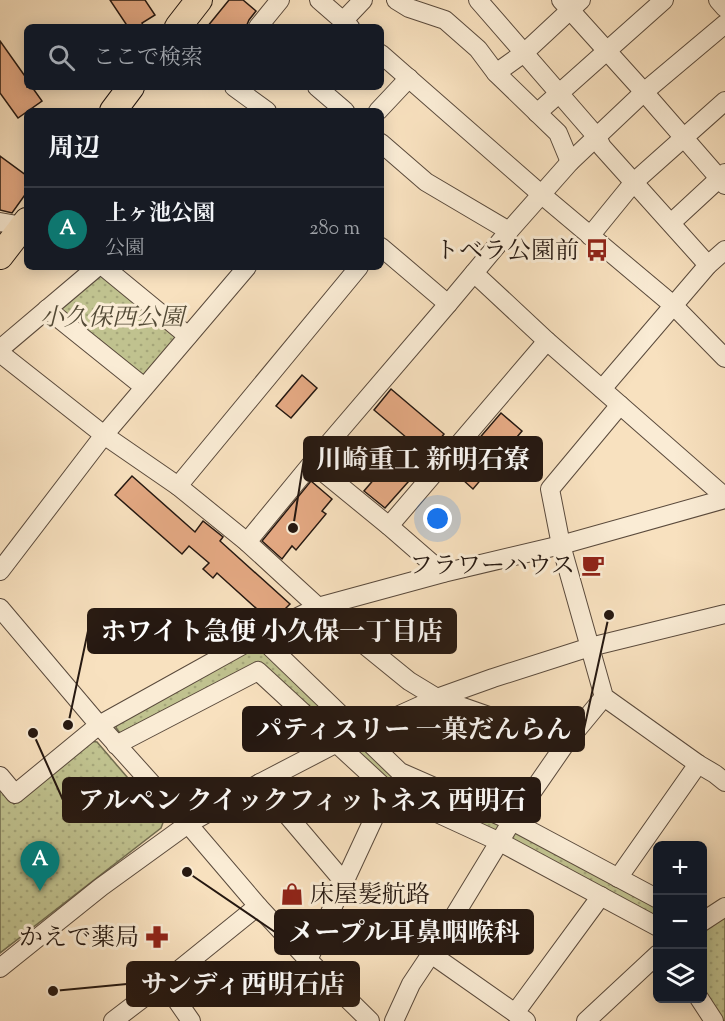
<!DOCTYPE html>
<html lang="ja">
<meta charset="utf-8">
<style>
:root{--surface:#171b24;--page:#242831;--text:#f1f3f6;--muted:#9ea1a6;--line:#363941;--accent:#0f766e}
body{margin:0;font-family:"Sorts Mill Goudy","Noto Serif JP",serif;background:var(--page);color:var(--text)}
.controls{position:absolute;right:18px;bottom:18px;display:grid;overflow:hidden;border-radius:9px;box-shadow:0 3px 15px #0003}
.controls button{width:54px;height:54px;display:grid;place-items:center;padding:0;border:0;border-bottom:2px solid var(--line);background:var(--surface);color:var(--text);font:30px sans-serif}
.you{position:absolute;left:438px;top:519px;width:21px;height:21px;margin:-15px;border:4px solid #fff;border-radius:50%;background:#1a73e8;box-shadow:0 0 0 9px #1a73e833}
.badge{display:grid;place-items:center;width:39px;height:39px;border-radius:50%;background:var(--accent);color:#fff;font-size:20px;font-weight:700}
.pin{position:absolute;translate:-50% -50px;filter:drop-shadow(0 2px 3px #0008)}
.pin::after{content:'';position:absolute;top:32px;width:21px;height:18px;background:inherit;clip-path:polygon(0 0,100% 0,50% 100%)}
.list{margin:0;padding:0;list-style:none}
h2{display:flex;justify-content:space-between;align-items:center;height:78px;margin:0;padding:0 24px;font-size:26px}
h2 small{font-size:20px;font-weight:400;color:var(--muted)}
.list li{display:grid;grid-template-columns:39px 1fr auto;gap:18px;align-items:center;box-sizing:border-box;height:84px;padding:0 24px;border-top:2px solid var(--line)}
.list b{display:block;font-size:22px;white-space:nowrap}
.list p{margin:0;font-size:20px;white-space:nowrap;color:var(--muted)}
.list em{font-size:20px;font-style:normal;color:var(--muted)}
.icon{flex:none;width:33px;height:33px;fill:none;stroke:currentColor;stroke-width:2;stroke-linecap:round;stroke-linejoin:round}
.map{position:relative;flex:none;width:725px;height:1021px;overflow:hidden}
.search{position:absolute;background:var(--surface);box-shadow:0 3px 15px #0003;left:24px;top:24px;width:360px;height:66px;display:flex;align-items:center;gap:15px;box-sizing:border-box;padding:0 21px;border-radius:9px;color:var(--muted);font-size:22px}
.panel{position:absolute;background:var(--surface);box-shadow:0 3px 15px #0003;left:24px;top:108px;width:360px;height:162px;border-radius:9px}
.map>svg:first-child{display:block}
.park{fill:url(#park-dots);stroke:#726d50;stroke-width:1.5}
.building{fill:#e4a983;stroke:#251811;stroke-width:1.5}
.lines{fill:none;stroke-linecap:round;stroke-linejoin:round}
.minor-casing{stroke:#5a4a3c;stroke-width:20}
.highway-casing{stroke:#251811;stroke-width:28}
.minor{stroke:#faecd5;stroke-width:18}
.highway{stroke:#f8e1bf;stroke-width:26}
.labels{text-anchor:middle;stroke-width:6;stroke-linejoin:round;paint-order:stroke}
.poi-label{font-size:24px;fill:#251811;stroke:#faecd5;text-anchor:end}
.park-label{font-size:24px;font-style:italic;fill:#544b37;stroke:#faecd5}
.leader{fill:none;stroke:#251811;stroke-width:2}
.callout-dot{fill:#251811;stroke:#faecd5;stroke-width:2}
.callout{fill:#251811;stroke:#251811;stroke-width:2}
.callout-label{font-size:26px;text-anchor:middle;font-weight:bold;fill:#fff}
</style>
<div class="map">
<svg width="725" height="1021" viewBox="0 0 725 1021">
<defs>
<pattern id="park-dots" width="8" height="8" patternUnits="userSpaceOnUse" patternTransform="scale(1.5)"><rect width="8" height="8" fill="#c0c28f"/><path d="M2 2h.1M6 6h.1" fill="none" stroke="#a5a67a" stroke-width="1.8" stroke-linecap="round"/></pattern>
</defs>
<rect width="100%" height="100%" fill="#f8e1bf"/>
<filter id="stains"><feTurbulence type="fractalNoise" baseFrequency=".00333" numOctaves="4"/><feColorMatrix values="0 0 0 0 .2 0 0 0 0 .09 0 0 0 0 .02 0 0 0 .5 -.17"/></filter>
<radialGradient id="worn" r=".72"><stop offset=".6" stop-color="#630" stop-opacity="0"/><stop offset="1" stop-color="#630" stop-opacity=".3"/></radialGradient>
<!-- park -->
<g class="park">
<polygon points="102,271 179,337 144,379 59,309"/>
<polygon points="257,645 346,726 331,735 254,664 120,733 116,728 118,720"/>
<polygon points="89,741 97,742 164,820 161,828 0,953 0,789 14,804"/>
<polygon points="364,742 506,823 498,836 391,789 349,750"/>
<polygon points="513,826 657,903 657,920 505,839"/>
<polygon points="725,916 725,1021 720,1021 703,996 702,931"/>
</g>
<!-- building -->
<g class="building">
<polygon points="110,0 145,0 155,15 142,23 144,27 128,27"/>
<polygon points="229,0 243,0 256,11 249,20 246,27 207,27"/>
<polygon points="0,41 27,79 27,87 32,87 42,101 18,118 0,93"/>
<polygon points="0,156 27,176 27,192 12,213 0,210"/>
<polygon points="302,375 317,388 291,418 276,406"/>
<polygon points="391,389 444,434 427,455 374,410"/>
<polygon points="501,413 522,431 473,489 452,470"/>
<polygon points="395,455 416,473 385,508 364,491"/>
<polygon points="132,476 195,532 203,521 223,537 220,541 290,604 282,612 268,619 217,573 213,578 203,569 209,563 189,546 182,554 115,495"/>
<polygon points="311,481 332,499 322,511 326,514 296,550 292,546 282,559 262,541"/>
</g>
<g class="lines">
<!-- minor casing -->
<g class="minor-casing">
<g id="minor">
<polyline points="319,0 350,27"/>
<polyline points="396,0 409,8 445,20 478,49 496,73 558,133 570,162"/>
<polyline points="478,0 597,137 602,147 708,265"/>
<polyline points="561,0 644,92 725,185"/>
<polyline points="718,0 725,8"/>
<polyline points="343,21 363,0"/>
<polyline points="258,27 280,0"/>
<polyline points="381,54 542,195 673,305 725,358"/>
<polyline points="496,73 524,53 581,0"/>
<polyline points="234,87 267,111"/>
<polyline points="317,87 345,111"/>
<polyline points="378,111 409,78"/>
<polyline points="537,113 664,0"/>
<polyline points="381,143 426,182 509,231"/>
<polyline points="0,222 23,226"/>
<polyline points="671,223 725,173"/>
<polyline points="590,236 634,182 725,101"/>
<polyline points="381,247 448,304"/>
<polyline points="104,267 188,336"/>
<polyline points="474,273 547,341 725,497"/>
<polyline points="47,309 144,387"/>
<polyline points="0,349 97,267"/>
<polyline points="0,353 104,435 178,486 247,542 318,607 409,681 437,698 566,743"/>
<polyline points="602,389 708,265 725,250"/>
<polyline points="620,405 550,489 561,545 604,697 698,764 715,774 725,782"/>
<polyline points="312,463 389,526 443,573"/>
<polyline points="178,486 359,267"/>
<polyline points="389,526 547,341"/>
<polyline points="247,542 312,463 448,304 509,231 570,162 644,92 725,24"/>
<polyline points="0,571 104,435 247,267"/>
<polyline points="0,608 99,725 188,824 258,906 308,960 370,1021"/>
<polyline points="259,636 400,772 512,821 658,899"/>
<polyline points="116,745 258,671 387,790 500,842 658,927"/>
<polyline points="0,776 15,794 99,725 259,636 318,607 443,573 561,545 725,499"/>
<polyline points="260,783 344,882"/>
<polyline points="618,878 698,764"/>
<polyline points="702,922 725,907"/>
<polyline points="431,954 515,1013"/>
<polyline points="308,960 387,790"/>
<polyline points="0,968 101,887 188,824 260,783 335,744 437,698 493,678 590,647 725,614"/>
<polyline points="164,982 191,1021"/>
<polyline points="699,998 714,1021"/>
<polyline points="113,1021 164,982 258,906"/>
<polyline points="394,1021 411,984 431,954 512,821 566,743 604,697"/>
<polyline points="526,1021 515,1013 601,896"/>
<polyline points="586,1021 658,954"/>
</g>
</g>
<!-- highway casing -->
<g class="highway-casing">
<g id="highway">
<polyline points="178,27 199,0"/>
<polyline points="113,111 131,87"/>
<polyline points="0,256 27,221"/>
</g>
</g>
<!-- minor -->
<use href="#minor" class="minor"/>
<!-- highway -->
<use href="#highway" class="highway"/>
</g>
<!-- icons -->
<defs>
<g id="bus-bare" transform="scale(1.8)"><path d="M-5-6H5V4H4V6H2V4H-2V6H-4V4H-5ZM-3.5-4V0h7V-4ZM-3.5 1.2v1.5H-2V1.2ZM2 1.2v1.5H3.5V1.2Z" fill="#8f2418" stroke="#faecd5" stroke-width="2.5" paint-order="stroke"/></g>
<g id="cafe-bare" transform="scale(1.8)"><path d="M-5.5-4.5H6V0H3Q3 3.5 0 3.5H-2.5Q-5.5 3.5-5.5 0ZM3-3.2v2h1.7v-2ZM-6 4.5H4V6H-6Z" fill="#8f2418" stroke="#faecd5" stroke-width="2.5" paint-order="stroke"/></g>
<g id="shop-bare" transform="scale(1.8)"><path d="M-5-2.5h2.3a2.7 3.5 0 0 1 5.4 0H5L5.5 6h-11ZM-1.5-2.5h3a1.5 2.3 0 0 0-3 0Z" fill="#8f2418" stroke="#faecd5" stroke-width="2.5" paint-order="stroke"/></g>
<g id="pharmacy-bare" transform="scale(1.8)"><path d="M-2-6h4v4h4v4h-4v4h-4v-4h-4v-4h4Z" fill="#8f2418" stroke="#faecd5" stroke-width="2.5" paint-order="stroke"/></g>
</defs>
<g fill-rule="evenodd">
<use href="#bus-bare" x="597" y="250"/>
<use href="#cafe-bare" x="593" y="565"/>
<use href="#shop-bare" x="292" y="894"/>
<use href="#pharmacy-bare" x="157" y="937"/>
</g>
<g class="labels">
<!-- poi labels -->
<g class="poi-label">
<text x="579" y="258">トベラ公園前</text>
<text x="575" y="573">フラワーハウス</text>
<text x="310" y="902" text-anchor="start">床屋髪航路</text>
<text x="139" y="945">かえで薬局</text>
</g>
<!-- park labels -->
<g class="park-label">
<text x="112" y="325">小久保西公園</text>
</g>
</g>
<!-- callouts -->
<path class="leader" d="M293 528L304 459M68 725L88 631M609 615L584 729M33 733L63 800M187 872L275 932M53 991L127 984"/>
<g class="callout-dot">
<circle cx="293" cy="528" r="6"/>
<circle cx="68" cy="725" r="6"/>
<circle cx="609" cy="615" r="6"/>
<circle cx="33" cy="733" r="6"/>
<circle cx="187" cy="872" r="6"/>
<circle cx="53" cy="991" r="6"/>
</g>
<g class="callout">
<rect x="304" y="437" width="238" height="44" rx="6"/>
<rect x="88" y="609" width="368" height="44" rx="6"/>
<rect x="243" y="707" width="341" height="44" rx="6"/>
<rect x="63" y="778" width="477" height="44" rx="6"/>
<rect x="275" y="910" width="258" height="44" rx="6"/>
<rect x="127" y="962" width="232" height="44" rx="6"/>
</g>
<g class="callout-label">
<text x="423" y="468">川崎重工 新明石寮</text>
<text x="272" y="640">ホワイト急便 小久保一丁目店</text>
<text x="414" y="738">パティスリー 一菓だんらん</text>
<text x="302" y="809">アルペン クイックフィットネス 西明石</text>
<text x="404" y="941">メープル耳鼻咽喉科</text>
<text x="243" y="993">サンディ西明石店</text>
</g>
<rect width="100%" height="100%" filter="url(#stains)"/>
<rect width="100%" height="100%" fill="url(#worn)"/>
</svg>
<div class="controls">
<button>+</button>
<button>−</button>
<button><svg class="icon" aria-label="layers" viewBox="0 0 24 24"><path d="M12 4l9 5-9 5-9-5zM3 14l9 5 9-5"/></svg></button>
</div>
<div class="you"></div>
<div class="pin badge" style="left:40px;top:891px">A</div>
<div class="search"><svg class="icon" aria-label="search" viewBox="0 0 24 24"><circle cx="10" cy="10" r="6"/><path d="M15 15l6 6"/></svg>ここで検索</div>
<section class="panel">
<h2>周辺<small></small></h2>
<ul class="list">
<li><span class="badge">A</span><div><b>上ヶ池公園</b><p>公園</p></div><em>280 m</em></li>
</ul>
</section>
</div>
